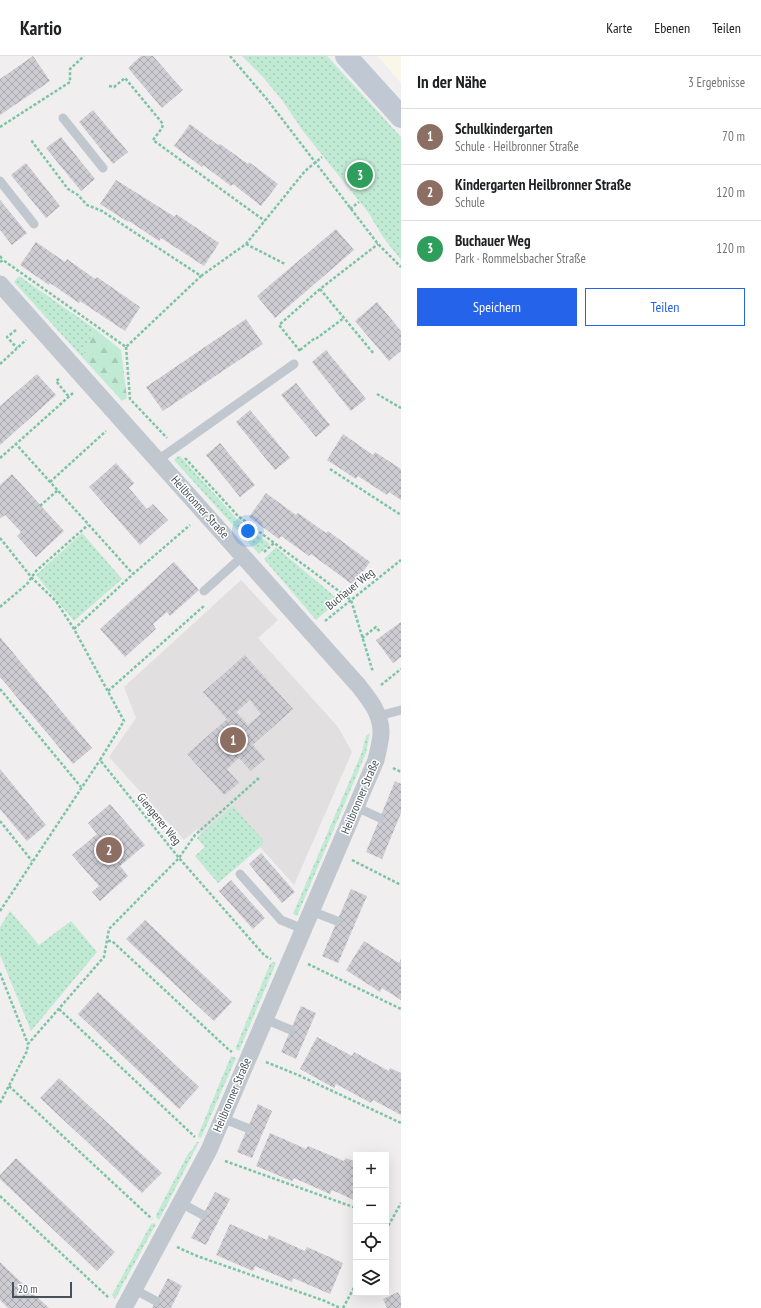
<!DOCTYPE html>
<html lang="de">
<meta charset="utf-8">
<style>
:root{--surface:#fff;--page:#f6f6f6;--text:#202124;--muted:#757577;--line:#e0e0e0;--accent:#2563eb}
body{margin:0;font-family:"PT Sans Narrow",sans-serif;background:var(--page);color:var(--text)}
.controls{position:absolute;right:12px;bottom:12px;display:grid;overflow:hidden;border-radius:0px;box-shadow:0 4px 16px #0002}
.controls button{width:36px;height:36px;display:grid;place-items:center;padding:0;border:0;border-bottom:1px solid var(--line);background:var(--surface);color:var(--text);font:20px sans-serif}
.scale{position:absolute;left:12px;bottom:10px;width:60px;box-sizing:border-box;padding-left:4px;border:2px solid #485059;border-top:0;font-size:11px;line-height:14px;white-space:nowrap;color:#485059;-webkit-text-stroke:3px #fff;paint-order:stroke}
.you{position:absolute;left:248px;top:475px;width:14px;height:14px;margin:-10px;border:3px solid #fff;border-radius:50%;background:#1a73e8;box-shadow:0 0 0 6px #1a73e833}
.badge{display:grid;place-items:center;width:26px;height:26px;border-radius:50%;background:var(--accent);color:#fff;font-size:13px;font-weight:700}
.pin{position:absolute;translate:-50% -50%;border:2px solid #fff;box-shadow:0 1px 4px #0006}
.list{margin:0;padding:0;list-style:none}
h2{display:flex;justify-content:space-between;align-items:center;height:52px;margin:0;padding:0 16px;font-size:17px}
h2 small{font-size:13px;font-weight:400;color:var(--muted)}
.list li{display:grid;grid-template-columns:26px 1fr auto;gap:12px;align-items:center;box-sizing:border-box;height:56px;padding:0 16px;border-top:1px solid var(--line)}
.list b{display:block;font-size:15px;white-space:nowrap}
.list p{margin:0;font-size:13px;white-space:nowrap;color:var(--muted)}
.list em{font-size:13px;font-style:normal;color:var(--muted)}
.actions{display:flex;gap:8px;padding:12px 16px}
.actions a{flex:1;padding:9px 0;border:1px solid var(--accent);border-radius:0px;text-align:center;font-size:14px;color:var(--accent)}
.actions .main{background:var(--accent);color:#fff}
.icon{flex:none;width:22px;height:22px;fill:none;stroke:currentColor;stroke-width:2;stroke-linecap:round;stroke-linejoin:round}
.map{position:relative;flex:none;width:401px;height:1252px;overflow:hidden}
header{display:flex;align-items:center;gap:24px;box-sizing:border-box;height:56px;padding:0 20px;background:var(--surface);border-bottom:1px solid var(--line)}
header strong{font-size:19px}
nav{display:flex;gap:22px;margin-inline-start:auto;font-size:14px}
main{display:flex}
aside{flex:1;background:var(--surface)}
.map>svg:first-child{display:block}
.commercial{fill:#faf6e8}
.education{fill:#e1dfdf}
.grass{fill:url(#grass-dots)}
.forest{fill:url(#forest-firs)}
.building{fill:url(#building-cross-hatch);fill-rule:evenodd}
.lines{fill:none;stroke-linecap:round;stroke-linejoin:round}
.path{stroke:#7bc4a5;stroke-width:2.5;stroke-dasharray:3 2;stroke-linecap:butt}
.lane{stroke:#c0c7ce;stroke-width:9}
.street{stroke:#c0c7ce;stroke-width:17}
.secondary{stroke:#c0c8d3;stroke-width:22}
.labels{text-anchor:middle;stroke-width:3;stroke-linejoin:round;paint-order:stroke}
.street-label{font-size:12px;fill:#485059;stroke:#fff}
</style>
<header>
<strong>Kartio</strong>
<nav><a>Karte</a><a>Ebenen</a><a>Teilen</a></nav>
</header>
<main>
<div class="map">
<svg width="401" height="1252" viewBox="0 0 401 1252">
<defs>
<pattern id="grass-dots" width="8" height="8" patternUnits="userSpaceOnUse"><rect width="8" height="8" fill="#c0ead3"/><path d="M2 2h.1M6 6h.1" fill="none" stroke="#a6cab7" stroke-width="1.8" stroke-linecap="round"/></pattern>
<pattern id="forest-firs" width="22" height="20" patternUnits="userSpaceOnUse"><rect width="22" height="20" fill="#c0ead3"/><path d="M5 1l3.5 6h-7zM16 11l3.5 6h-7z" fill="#a6cab7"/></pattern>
<pattern id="building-cross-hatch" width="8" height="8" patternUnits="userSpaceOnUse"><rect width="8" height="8" fill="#ccccd2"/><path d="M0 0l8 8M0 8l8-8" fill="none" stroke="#a8a8ad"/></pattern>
</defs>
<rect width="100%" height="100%" fill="#f0eeee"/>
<!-- commercial -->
<polygon class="commercial" points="377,0 401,0 401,27"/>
<!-- education -->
<polygon class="education" points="241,524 278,564 258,582 338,671 352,696 294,829 260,791 218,827 195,800 205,791 197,782 201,778 197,773 184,784 109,701 136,662 124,631"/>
<!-- grass -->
<g class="grass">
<polygon points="242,0 327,0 401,81 401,204 383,181 368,156 303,75 282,44 262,20"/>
<polygon points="19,220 95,273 82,301 14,226"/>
<polygon points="178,400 180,400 236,462 270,488 259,498 174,404"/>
<polygon points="82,477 122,523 74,565 36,519"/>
<polygon points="276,491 339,544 316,564 264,503"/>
<polygon points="370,677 366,697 297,860 293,858 362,696 366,680"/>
<polygon points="233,750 264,785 260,791 218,827 195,800 205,791 197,782"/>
<polygon points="10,855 39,889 71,865 97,896 31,975 0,899 0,871"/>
<polygon points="273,906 276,907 239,995 236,993 236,991 270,908"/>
<polygon points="231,1000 236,1002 201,1082 198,1081 199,1077"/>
<polygon points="197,1086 199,1086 159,1164 156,1161 156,1159 189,1096 192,1094"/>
<polygon points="154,1167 156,1168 115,1243 112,1239 151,1168"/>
</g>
<!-- forest -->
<polygon class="forest" points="95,273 121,294 127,342 122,345 82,301"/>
<!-- building -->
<g class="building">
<polygon points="33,0 50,25 0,59 0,23"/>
<polygon points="141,0 153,0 183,34 162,52 128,12"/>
<polygon points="93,54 128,96 113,108 79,66"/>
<polygon points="190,68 218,89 220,88 248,108 249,106 278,128 261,150 233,128 231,130 203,109 202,111 174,90"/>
<polygon points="61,81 95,123 81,135 46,92"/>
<polygon points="26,107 60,150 46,162 11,119"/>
<polygon points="116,124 175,161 176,158 219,187 204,210 161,182 159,185 129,165 128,166 100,148"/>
<polygon points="0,144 27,177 12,189 0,174"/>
<polygon points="336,173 354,194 275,262 257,240"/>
<polygon points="36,186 65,206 67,203 95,223 97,221 140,251 125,275 80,245 79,247 50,227 49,229 20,209"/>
<polygon points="377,246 401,275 401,295 389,305 355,265"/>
<polygon points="246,263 263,288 163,355 146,331"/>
<polygon points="326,294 366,343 351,355 312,306"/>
<polygon points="37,318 56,339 0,389 0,350"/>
<polygon points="296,327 330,369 316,381 281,339"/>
<polygon points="250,354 290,402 275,414 236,366"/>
<polygon points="343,378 373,399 375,396 401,413 401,444 389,436 387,439 358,420 356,423 327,404"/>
<polygon points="220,387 255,429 240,441 206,399"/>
<polygon points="116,407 134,427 129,432 147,453 153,448 168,464 140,489 89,431"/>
<polygon points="12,418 64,475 36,501 17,480 21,476 5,459 1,462 0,462 0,429"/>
<polygon points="266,437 296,459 298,457 326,477 328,475 370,506 353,529 311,498 309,500 281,480 279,483 249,461"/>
<polygon points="174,506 199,534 170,560 167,556 153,568 156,573 125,601 100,573"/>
<polygon points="401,566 401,601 393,607 376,584"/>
<polygon points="0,581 92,692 73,708 0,621"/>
<path d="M245 599 293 653 253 689 265 703 251 715 239 702 227 713 239 727 224 739 187 698 227 663 203 636ZM250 644 261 658 248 669 236 656Z"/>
<polygon points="0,713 46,769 27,785 0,753"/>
<polygon points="395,725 401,728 401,757 382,803 366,796"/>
<polygon points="110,748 145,789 120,810 128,820 100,845 92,836 99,830 72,799 97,778 88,767"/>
<polygon points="261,797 295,836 282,847 249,808"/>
<polygon points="231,824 265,862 253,873 219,835"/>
<polygon points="351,833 367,840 338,907 322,900"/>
<polygon points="145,864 232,946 214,965 126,883"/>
<polygon points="364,885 399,907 401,903 401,944 382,932 380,936 346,914"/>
<polygon points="98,936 199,1031 179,1053 78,958"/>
<polygon points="301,950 316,957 296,1003 281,996"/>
<polygon points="317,981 352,1000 354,996 389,1015 390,1012 401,1017 401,1059 373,1044 371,1047 336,1028 334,1032 300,1013"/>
<polygon points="59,1022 162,1117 142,1137 40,1042"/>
<polygon points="258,1048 272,1055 252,1102 237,1096"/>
<polygon points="270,1077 306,1093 308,1090 344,1105 346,1102 356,1106 356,1145 332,1134 330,1138 294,1122 292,1125 256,1110"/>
<polygon points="16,1102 115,1196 97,1215 0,1123 0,1119"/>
<polygon points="215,1136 230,1143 206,1189 191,1182"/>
<polygon points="230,1168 267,1184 269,1179 305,1195 307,1191 343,1207 330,1238 293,1222 292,1226 255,1210 253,1215 216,1199"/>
<polygon points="0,1206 22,1227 49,1252 8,1252 0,1244"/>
<polygon points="168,1222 182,1230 171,1252 152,1252"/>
<polygon points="398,1236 401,1242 401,1252 387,1252 383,1243"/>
</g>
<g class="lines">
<!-- path -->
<g class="path">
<polyline points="230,0 266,42 378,188 401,211"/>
<polyline points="109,30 114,31 125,22 163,68 162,72 153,84 265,165"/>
<polyline points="0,71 70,26 70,13 84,0"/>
<polyline points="350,153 359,146"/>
<polyline points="246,188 285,208"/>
<polyline points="0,200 3,204"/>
<polyline points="0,206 3,204 126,291 201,220 102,155 87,149 78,139 68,133 31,84"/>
<polyline points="201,220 246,188 305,115 322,101"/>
<polyline points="320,233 374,298"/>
<polyline points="16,274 7,281 17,292"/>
<polyline points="126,291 130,343 167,382"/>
<polyline points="300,294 315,282 317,282 344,262"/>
<polyline points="300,295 279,269 320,233 378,188"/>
<polyline points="0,308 26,284"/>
<polyline points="59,323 56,325 69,341"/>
<polyline points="73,337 16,388 133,518"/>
<polyline points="377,338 401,352"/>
<polyline points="0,402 16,388"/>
<polyline points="185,402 238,460 351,544 373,616"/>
<polyline points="330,413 401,459"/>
<polyline points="50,426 106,375"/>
<polyline points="40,450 58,434"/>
<polyline points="0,482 32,522 56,545 74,573 124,665 100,704 179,802 265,900 271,903"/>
<polyline points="264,496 274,487"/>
<polyline points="0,551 27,528 36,515 88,469"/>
<polyline points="325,565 401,504"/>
<polyline points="74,573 133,518 190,469"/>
<polyline points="362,582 376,571 380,576"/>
<polyline points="381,629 401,613"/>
<polyline points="0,633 81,731"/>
<polyline points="108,635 205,549"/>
<polyline points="393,712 401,716"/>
<polyline points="0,765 32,805"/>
<polyline points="352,804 401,829"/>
<polyline points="0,855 100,704"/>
<polyline points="108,885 112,885 228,993 232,996"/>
<polyline points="308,908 401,953"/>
<polyline points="0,917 28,988"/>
<polyline points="59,953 195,1081"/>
<polyline points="266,1006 298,1019 401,1067"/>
<polyline points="9,1030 152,1163"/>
<polyline points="0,1047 27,995 28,988 104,901 109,873 179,802 195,779 260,721"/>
<polyline points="225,1105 356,1152"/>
<polyline points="0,1140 109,1242"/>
<polyline points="386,1174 401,1147"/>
<polyline points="177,1191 197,1200 325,1245 340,1252"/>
<polyline points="343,1252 356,1228"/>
</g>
<!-- lane -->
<g class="lane">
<polyline points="63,62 103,112"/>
<polyline points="0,125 34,168"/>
<polyline points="158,404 294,308"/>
<polyline points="204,535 243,500"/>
<polyline points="378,660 401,654"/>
<polyline points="356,751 380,762"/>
<polyline points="240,818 281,864 303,873"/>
<polyline points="311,855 337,865"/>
<polyline points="265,963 291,974"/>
<polyline points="222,1062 247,1072"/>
<polyline points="181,1147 203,1159"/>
<polyline points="133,1233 156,1245"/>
</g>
<!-- street -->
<path class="street" d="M0 228 358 629C369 643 381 657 381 676 381 685 378 695 376 704L209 1094 124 1252"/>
<!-- secondary -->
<polyline class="secondary" points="346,0 401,61"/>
</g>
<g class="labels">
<!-- street labels -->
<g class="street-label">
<text transform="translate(200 451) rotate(48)" y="4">Heilbronner Straße</text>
<text transform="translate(350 533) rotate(-39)" y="4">Buchauer Weg</text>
<text transform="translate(360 741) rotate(-67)" y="4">Heilbronner Straße</text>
<text transform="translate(159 763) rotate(51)" y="4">Giengener Weg</text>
<text transform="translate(232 1039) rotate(-67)" y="4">Heilbronner Straße</text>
</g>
</g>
</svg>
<div class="controls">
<button>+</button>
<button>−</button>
<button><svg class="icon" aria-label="locate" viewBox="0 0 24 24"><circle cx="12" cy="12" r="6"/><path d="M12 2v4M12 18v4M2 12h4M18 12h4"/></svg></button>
<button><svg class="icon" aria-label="layers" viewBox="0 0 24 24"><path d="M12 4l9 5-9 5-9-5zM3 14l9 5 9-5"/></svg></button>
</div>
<div class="scale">20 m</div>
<div class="you"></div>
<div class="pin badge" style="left:233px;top:684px;background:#8d6e63">1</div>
<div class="pin badge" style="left:109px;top:794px;background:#8d6e63">2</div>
<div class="pin badge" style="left:360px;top:119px;background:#2e9e5b">3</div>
</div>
<aside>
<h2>In der Nähe<small>3 Ergebnisse</small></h2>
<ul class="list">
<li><span class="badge" style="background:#8d6e63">1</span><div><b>Schulkindergarten</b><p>Schule · Heilbronner Straße</p></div><em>70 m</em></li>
<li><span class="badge" style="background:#8d6e63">2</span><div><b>Kindergarten Heilbronner Straße</b><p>Schule</p></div><em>120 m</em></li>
<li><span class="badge" style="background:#2e9e5b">3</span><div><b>Buchauer Weg</b><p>Park · Rommelsbacher Straße</p></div><em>120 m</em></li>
</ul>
<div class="actions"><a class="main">Speichern</a><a>Teilen</a></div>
</aside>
</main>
